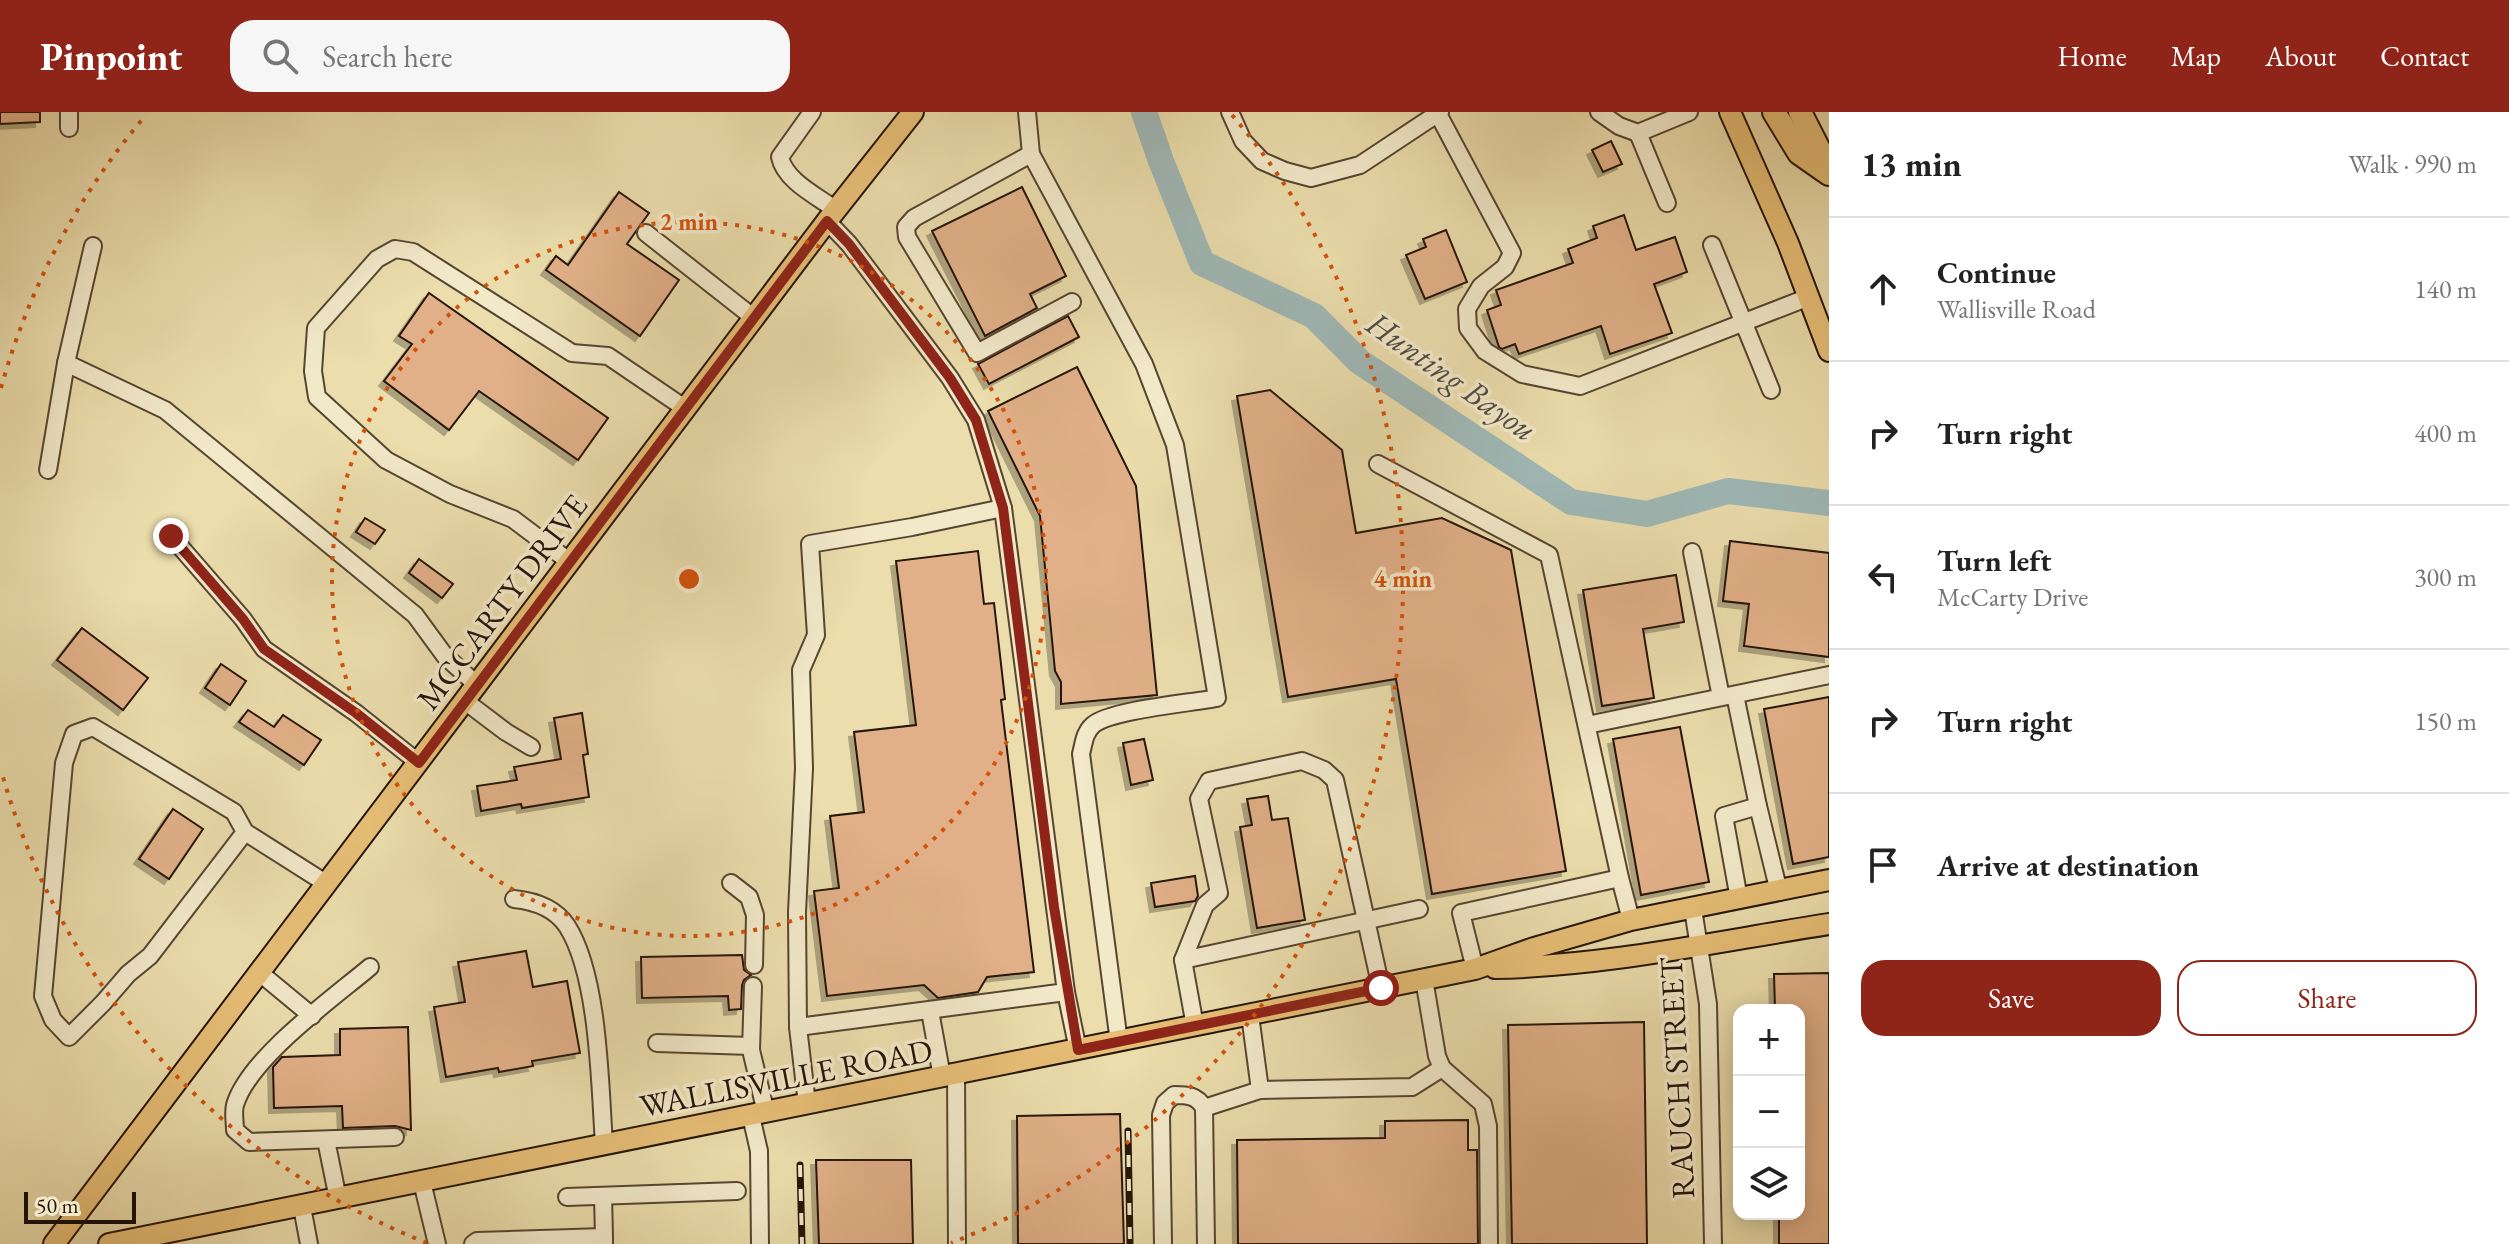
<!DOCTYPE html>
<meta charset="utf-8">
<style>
:root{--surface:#fff;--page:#f6f6f6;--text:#222;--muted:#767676;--line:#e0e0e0;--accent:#8f2418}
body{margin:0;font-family:"EB Garamond",serif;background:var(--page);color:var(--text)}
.controls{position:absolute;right:24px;bottom:24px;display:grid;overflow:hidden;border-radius:16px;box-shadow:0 4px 20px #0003}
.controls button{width:72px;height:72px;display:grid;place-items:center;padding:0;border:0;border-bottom:2px solid var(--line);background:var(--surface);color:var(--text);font:40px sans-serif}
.scale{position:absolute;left:24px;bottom:20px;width:112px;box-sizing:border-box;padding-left:8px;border:4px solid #251408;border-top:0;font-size:22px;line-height:28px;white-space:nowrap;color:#251408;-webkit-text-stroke:6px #f2e9c9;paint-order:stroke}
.stop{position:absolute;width:24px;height:24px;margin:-18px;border:6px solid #8f2418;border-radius:50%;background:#fff}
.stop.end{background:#8f2418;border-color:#fff;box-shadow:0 2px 8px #0008}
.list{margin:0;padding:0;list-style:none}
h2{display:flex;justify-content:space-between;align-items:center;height:104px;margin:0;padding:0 32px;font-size:34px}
h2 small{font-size:26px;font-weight:400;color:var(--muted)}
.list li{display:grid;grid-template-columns:52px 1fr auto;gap:24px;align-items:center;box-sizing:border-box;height:144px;padding:0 32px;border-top:2px solid var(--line)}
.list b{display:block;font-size:30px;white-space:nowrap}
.list p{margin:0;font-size:26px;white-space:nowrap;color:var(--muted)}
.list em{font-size:26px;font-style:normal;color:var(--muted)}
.actions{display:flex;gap:16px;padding:24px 32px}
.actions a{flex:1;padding:18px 0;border:2px solid var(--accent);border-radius:24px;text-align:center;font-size:28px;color:var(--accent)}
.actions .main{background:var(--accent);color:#fff}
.icon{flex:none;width:44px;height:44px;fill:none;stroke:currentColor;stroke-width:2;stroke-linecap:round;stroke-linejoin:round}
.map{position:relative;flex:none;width:1829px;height:1132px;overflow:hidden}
header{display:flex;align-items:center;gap:48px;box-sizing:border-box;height:112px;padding:0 40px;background:var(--accent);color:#fff}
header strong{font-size:38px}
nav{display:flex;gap:44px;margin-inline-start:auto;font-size:28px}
.search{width:560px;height:72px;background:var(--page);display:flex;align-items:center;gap:20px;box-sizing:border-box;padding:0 28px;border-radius:24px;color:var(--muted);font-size:30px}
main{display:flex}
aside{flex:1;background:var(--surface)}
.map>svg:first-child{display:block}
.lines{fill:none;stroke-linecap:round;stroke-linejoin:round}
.river{stroke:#9fb8b6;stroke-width:26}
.building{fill:#e1b088;stroke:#251408;stroke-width:2;filter:url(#shadow)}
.minor-casing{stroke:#564631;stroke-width:20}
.major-casing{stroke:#251408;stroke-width:24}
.highway-casing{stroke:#251408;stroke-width:26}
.minor{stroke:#f2e9c9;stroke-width:16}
.major{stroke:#e6be76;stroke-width:20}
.highway{stroke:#e6be76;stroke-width:22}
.rail-casing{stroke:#251408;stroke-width:7}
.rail{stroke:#f2e9c9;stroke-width:4;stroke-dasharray:12;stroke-linecap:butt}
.route{stroke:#8f2418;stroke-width:10}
.ring{fill:none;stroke:#d4520c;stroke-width:4;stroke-dasharray:4 8}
.labels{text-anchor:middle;stroke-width:7;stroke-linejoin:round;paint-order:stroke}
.street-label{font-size:32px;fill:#251408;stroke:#f2e9c9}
.water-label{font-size:34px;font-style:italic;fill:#504d45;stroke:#f2e9c9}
.centre{fill:#d4520c;stroke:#f2e9c9;stroke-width:4}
.ring-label{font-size:24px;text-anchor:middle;font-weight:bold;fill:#d4520c;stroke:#f2e9c9;stroke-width:7;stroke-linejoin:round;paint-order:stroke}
</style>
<header>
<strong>Pinpoint</strong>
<div class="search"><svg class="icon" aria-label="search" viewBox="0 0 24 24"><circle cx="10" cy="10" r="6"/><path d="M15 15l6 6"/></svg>Search here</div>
<nav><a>Home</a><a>Map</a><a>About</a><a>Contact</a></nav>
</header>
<main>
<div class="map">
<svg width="1829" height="1132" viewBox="0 0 1829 1132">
<defs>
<filter id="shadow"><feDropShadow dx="-5" dy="5" stdDeviation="0" flood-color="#0004"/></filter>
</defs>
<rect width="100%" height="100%" fill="#ebddac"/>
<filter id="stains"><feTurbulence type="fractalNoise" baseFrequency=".0025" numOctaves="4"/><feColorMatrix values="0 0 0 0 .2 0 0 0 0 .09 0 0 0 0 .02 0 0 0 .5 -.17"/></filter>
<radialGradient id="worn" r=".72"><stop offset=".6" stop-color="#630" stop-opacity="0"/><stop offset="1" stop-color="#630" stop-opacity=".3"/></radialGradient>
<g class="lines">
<!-- river -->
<polyline class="river" points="1144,0 1161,49 1202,151 1314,204 1360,250 1571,390 1647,402 1728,379 1829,391"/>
</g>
<!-- building -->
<g class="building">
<polygon points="0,0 40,0 40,10 0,12"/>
<polygon points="1611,29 1622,52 1603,60 1592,38"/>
<polygon points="1022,75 1066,164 1030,182 1037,196 985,224 932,119"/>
<polygon points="619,80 649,101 627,132 679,168 640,224 546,158 556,144 568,153"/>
<polygon points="1624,103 1636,138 1675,125 1687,160 1654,172 1672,221 1610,242 1601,214 1519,242 1515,232 1502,237 1499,235 1487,198 1501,193 1496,178 1573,151 1568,137 1597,126 1593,114"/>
<polygon points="1446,118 1467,170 1425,187 1406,143 1426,135 1423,127"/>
<polygon points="429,181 608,306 578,348 479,279 449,318 384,269 412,232 399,224"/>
<polygon points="1068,204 1079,225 989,272 978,252"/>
<polygon points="1077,255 1136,374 1157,583 1061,592 1061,570 1055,559 1040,404 988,299"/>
<polygon points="1270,278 1342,338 1356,421 1442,406 1511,438 1566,759 1432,782 1396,567 1288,585 1237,284"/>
<polygon points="365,406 385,418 375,432 356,420"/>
<polygon points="1730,429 1829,441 1829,545 1744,534 1749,492 1723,489"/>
<polygon points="978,439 984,492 994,491 1005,587 1001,588 1034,860 987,865 978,880 938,886 924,873 827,884 814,779 839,776 830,704 864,700 854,620 916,613 896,449"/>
<polygon points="419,447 453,472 442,486 409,461"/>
<polygon points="1676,463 1684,510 1643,517 1654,586 1602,594 1583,478"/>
<polygon points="82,516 148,566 123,598 57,548"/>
<polygon points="221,552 246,569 230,593 205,576"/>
<polygon points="1829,585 1829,745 1793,752 1764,597"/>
<polygon points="248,598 274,615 283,603 321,628 304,653 239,610"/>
<polygon points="582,601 588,642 583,643 589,685 522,696 521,692 481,699 477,674 517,668 514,655 561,647 554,606"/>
<polygon points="1680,615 1709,770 1641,783 1613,627"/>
<polygon points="1144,627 1153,668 1131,673 1123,631"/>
<polygon points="1268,684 1272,708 1288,706 1305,808 1257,816 1240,715 1252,713 1247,687"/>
<polygon points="173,697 203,717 169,767 139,747"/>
<polygon points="1195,764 1198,784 1195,789 1155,795 1151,771"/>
<polygon points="526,839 533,875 567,869 580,941 532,949 533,954 499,960 498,956 446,965 434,895 465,890 458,850"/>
<polygon points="742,843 744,858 751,863 744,868 742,873 741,897 729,898 728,884 642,886 641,845"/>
<polygon points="1829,861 1829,1132 1779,1132 1779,1102 1799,1102 1799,898 1775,898 1774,862"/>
<polygon points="1644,910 1647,1132 1512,1132 1508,913"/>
<polygon points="408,915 411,1018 395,1014 343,1016 342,994 274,996 273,955 282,945 340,943 340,917"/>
<polygon points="1120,1002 1124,1132 1018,1132 1017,1004"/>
<polygon points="1468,1008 1468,1038 1477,1038 1478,1132 1238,1132 1237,1028 1385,1026 1385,1009"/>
<polygon points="816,1048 911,1048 913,1132 819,1132"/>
</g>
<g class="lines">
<!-- minor casing -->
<g class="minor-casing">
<g id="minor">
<polyline points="69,0 69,16"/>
<path d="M812 0 780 45C785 69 817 84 836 98"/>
<path d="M1027 0 1031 42 1144 252 1175 333 1217 586C1191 591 1110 598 1093 613 1084 621 1084 631 1081 642L1119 930"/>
<polyline points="1230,0 1243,29 1262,49 1285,59 1311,66 1360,53 1440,0"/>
<polyline points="1437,0 1512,141 1505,155 1481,174 1467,197 1468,216 1485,239 1522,262 1580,274 1809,185"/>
<polyline points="1599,0 1619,14 1638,21 1689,0"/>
<polyline points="1638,21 1667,91"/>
<polyline points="1031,42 914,106 906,115 907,125 977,241 1072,190"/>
<polyline points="646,121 754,206"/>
<polyline points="1712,133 1771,278"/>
<polyline points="93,134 66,251 165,298 415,503 445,544 477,573"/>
<polyline points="1378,352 1549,443 1620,766"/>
<polyline points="48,358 66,251"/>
<polyline points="171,424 243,507 264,537 356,601 419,651"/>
<polyline points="1692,440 1721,585"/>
<polyline points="570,450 513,407 450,382 386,348 317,285 313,259 316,216 377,147 395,137 413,140 572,241 608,244 686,297"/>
<polyline points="1735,583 1758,694"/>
<polyline points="465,589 506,620 531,635"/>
<polyline points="1587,613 1829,563"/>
<polyline points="245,720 150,844 128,862 103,891 69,925 53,908 43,884 64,651 74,622 93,615 234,700 245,720 327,772"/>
<polyline points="731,771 749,785 755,803 754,853"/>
<path d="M514 787C534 789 555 796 567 814 599 864 600 974 604 1033"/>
<polyline points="1739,787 1724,704 1758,694 1779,780"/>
<polyline points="1693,797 1708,892 1713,1132"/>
<polyline points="1183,848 1419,797"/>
<path d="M370 855C332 887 249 946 235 993 233 1000 235 1011 235 1018L249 1030 395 1025"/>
<polyline points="1475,857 1461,801 1620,766 1631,808"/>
<polyline points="260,861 312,904"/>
<polyline points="1424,867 1437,944 1442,956"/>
<polyline points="753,874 751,938 766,1001"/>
<polyline points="1066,880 1078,938"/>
<polyline points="930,899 942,965"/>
<polyline points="1250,903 1260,978"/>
<polyline points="1195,914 1183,848 1205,793 1219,781 1199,687 1209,669 1302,649 1324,658 1335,668 1381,876"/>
<polyline points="798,915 797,800 804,656 801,558 816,523 810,432 912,415 1003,396"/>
<polyline points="657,931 751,934"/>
<polyline points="956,962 957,1132"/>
<polyline points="807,992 798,915 1066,880 1003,396 976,308 950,266 849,132 827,109"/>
<polyline points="1204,996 1260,978 1412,975 1442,956 1483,992 1488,1014 1489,1132"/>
<polyline points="751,1004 759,1039 760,1132"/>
<polyline points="326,1028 338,1087"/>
<polyline points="422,1070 437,1132"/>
<polyline points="603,1084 604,1125"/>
<polyline points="567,1085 737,1079"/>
<polyline points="302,1095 309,1132"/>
<polyline points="473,1132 477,1129 604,1125 604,1132"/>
<path d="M1163 1132 1161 1003 1165 991 1174 983C1187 983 1197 983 1204 996L1206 1132"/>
</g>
</g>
<!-- major casing -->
<g class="major-casing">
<g id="major">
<polyline points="1730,0 1788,131 1829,239"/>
<path d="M1495 856C1607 854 1719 829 1829 812"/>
<polyline points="54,1132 827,109 913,0"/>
<polyline points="109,1132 1475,857 1534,836 1631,808 1829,768"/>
</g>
</g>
<!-- highway casing -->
<g class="highway-casing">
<g id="highway">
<polyline points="1774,0 1799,41 1829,62"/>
<polyline points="1800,0 1829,57"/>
</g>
</g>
<!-- minor -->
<use href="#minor" class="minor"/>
<!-- major -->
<use href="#major" class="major"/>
<!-- highway -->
<use href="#highway" class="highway"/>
<!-- rail casing -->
<g class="rail-casing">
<g id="rail">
<polyline points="1128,1019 1130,1132"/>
<polyline points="800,1053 802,1132"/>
</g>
</g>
<!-- rail -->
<use href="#rail" class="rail"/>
</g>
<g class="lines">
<!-- route -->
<polyline class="route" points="171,424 243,507 264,537 356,601 419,651 827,109 849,132 950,266 976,308 1003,396 1054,795 1078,938 1381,876"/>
</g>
<!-- distance rings -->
<g class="ring">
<circle cx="689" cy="467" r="357"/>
<path d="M427 1131A714 714 0 0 1 1 658M1 276A714 714 0 0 1 146 3M1232 3A714 714 0 0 1 951 1131"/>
</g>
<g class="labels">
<!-- street labels -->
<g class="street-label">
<text transform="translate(502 490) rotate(-53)" y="11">MCCARTY DRIVE</text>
<text transform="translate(786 966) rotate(-11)" y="11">WALLISVILLE ROAD</text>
<text transform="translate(1677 966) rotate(-93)" y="11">RAUCH STREET</text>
</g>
<!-- water labels -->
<g class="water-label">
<text transform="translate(1452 264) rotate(35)" y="12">Hunting Bayou</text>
</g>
</g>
<circle cx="689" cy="467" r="12" class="centre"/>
<g class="ring-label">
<text x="689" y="118">2 min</text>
<text x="1403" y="475">4 min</text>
</g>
<rect width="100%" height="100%" filter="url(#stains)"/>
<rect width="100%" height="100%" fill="url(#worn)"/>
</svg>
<div class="controls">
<button>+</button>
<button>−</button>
<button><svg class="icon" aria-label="layers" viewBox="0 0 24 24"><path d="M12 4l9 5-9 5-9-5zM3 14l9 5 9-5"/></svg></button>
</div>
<div class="scale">50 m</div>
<div class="stop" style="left:1381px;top:876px"></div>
<div class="stop end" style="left:171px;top:424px"></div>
</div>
<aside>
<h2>13 min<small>Walk · 990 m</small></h2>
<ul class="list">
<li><svg class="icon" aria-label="ahead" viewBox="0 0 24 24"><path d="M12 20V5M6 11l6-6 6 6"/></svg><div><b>Continue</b><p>Wallisville Road</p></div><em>140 m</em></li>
<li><svg class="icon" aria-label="right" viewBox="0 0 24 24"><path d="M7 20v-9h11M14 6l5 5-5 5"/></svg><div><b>Turn right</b></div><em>400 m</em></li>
<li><svg class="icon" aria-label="left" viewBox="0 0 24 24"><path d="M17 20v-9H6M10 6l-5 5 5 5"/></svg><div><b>Turn left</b><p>McCarty Drive</p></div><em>300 m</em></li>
<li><svg class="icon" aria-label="right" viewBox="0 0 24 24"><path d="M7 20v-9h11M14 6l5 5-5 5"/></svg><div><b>Turn right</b></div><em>150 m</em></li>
<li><svg class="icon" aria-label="arrive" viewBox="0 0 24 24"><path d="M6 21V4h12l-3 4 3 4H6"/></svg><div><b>Arrive at destination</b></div></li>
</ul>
<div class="actions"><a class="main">Save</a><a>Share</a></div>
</aside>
</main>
